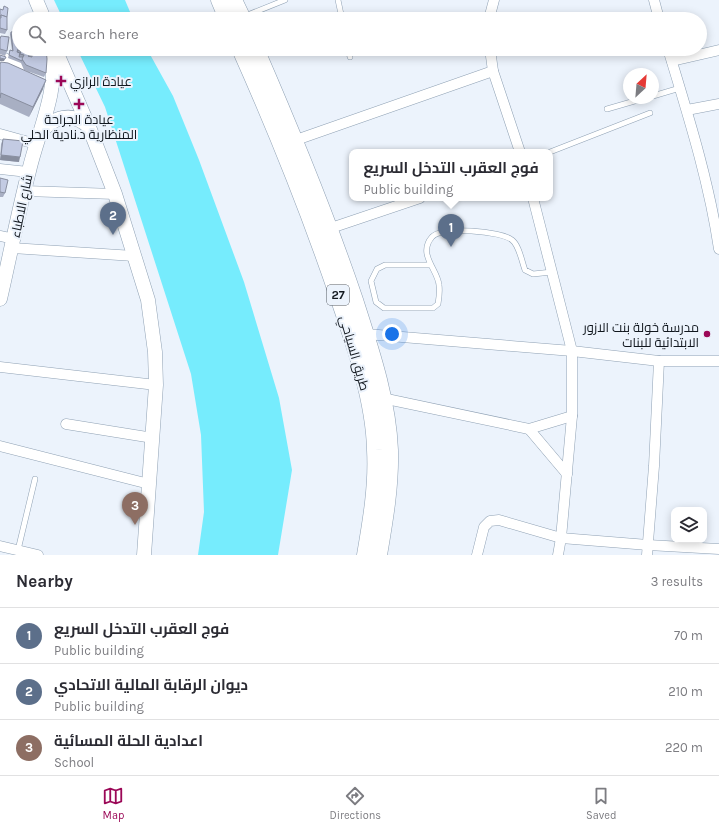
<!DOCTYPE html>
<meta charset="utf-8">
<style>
:root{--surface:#fff;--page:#f2f2f3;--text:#2b2b33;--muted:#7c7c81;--line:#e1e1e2;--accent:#9b0857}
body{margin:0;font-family:Karla,Cairo,sans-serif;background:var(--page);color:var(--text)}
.controls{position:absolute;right:12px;bottom:12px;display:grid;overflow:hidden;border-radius:8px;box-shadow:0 2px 10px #0003}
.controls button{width:36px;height:36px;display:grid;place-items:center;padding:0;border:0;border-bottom:1px solid var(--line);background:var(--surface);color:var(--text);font:20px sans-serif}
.compass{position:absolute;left:623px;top:68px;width:36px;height:36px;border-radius:50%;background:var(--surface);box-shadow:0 2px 10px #0003;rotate:26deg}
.you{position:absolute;left:392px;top:334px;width:14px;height:14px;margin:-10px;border:3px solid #fff;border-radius:50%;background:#1a73e8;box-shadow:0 0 0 6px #1a73e833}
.badge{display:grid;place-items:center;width:26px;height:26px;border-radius:50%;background:var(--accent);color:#fff;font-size:13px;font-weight:700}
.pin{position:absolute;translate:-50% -33px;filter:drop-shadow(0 1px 2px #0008)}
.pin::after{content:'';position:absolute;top:21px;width:14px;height:12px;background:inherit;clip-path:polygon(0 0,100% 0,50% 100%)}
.popup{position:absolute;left:349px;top:149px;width:204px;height:52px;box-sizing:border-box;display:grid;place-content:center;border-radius:8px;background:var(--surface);filter:drop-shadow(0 1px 3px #0005);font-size:13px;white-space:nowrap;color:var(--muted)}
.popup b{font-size:15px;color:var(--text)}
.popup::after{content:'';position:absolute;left:50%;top:100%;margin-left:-8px;border:8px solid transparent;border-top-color:var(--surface)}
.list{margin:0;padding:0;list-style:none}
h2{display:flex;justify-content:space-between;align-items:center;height:52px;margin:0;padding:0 16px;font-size:17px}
h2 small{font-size:13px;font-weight:400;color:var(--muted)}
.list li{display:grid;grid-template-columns:26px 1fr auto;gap:12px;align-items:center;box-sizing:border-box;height:56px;padding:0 16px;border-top:1px solid var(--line)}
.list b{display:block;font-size:15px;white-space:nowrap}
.list p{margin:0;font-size:13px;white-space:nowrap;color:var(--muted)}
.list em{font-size:13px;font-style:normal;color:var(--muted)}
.icon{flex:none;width:22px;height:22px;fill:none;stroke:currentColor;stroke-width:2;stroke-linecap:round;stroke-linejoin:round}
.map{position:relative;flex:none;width:719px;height:555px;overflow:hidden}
.search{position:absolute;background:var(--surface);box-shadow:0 2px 10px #0003;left:12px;right:12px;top:12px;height:44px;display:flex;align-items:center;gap:10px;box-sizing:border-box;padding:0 14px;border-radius:22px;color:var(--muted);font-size:15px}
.sheet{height:220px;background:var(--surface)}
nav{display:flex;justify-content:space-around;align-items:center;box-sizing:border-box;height:56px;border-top:1px solid var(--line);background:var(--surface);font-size:11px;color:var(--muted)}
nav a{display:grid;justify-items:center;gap:2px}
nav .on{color:var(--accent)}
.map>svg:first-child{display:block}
.water{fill:#76ecfd}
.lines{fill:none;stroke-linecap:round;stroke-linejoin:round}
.lane-casing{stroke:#8fa1b4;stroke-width:6}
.street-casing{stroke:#8fa1b4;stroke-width:11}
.secondary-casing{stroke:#8fa1b4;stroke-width:15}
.primary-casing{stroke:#8fa1b4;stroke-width:17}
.lane{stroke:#fff;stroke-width:5}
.street{stroke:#fff;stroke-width:10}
.secondary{stroke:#fff;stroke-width:14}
.primary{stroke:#fff;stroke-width:16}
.wall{fill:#a8afc3}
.shaded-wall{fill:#888e9f}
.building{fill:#c3cbe3;stroke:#888e9f}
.poi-dot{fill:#9b0857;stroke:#ecf3fc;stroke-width:1.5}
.labels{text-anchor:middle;stroke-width:4;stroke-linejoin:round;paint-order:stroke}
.shield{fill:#ecf3fc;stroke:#535961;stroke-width:1}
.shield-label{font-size:12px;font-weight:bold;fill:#11171e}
.poi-label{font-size:13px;fill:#11171e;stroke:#ecf3fc;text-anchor:start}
.street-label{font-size:13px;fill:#11171e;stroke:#ecf3fc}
</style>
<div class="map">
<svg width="719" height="555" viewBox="0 0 719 555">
<rect width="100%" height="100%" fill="#ecf3fc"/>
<!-- water -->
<g class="water">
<polygon points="54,0 125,0 133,19 63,19"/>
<polygon points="77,49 147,49 173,96 199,160 244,282 279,398 292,470 278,555 198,555 204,512 201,435 191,374 105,107"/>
</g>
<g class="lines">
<!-- lane casing -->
<g class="lane-casing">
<g id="lane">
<polyline points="338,0 342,19"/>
<polyline points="245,16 285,0"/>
<polyline points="348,49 350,57"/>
<polyline points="653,96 680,88"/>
<polyline points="607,109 645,98"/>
<polyline points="550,152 650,113"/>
<path d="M430 265H385L377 269 371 281 376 302 384 308H433L438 304C439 298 440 291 439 285 438 270 417 254 432 237 441 226 502 231 512 240 519 245 522 262 525 270L533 274 552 272"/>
<polyline points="18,550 35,479"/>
</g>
</g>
<!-- street casing -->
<g class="street-casing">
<g id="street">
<polyline points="654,0 659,19"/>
<polyline points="489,19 494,0"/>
<polyline points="490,49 493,71 520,152"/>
<path d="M668 49C688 115 709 181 719 249"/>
<polyline points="0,56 21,65 23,71"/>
<polyline points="672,61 719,50"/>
<polyline points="687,110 719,104"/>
<polyline points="0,134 36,144"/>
<polyline points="296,140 493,71"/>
<polyline points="0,169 28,172"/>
<polyline points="25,191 115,194"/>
<polyline points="533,198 572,351 572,416 561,538 558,555"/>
<polyline points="331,228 420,198"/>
<polyline points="0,236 14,239"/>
<polyline points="12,248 134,256"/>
<polyline points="366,334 572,351 659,361 719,361"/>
<polyline points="0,367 156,385"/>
<polyline points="382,398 529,429 572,416"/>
<polyline points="66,424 153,438"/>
<polyline points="529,429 567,474"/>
<polyline points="0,446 149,484"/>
<polyline points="0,546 38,555"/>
<polyline points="477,555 484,527 490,521 499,520 561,538 648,545 719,549"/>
<polyline points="647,555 654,466 659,361"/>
</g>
</g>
<!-- secondary casing -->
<g class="secondary-casing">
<g id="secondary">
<polyline points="36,0 44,19"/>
<polyline points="55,49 89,127 115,194 148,300 155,352 156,385 144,555"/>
<path d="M39 135C52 116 73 111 89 127"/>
<path d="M0 299C10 256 18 213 29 171 37 135 60 88 51 52"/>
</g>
</g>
<!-- primary casing -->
<g class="primary-casing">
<g id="primary">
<polyline points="219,0 227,19"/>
<polyline points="234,0 243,19"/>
<path d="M240 49C277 132 310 214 339 300 355 346 374 401 375 450 377 485 371 520 365 555"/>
<path d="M256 49C292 132 326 214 355 300 370 347 388 399 390 450 391 485 385 520 379 555"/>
</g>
</g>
<!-- lane -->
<use href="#lane" class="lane"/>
<!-- street -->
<use href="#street" class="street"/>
<!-- secondary -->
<use href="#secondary" class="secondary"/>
<!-- primary -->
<use href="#primary" class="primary"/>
</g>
<!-- wall -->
<g class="wall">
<polygon points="0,9 7,17 7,30 5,34 0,33"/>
<polygon points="11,32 19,49 46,49 46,73 44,77 24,70 21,63 8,58 10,50 12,50 10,34"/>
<polygon points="0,38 7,51 5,56 0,54"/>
<polygon points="0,63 43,89 29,117 0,104"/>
<polygon points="3,139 19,162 0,160 1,144"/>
<polygon points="0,178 5,193 3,197 0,197"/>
</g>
<!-- shaded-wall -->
<g class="shaded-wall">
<polygon points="0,58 5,59 4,61 0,61"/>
<polygon points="46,80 43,89 29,117 33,107"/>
<polygon points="1,155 20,157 19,162 0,160"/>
</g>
<!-- building -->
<g class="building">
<polygon points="4,6 8,8 7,17 1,15 1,16 0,16 0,9 3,10"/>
<polygon points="1,15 7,17 7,30 0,28 0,18 1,18"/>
<polygon points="19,31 19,47 17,52 20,53 19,57 23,57 22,61 9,55 10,50 13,51 11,32"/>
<polygon points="1,36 9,37 7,51 0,49 0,39"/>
<polygon points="19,47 19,49 30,49 30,56 28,56 32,57 32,49 46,49 47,59 46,73 26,65 22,59 24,55 20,54 21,51 18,50"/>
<polygon points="0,55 6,57 5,59 0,58"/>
<polygon points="1,62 8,63 46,80 33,107 1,93 0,98 0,64"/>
<polygon points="3,139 23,141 20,157 1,155"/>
<polygon points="0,178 8,180 5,193 0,192"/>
</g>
<!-- markers -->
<g class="poi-dot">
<path d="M59 75h4v4h4v4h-4v4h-4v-4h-4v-4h4z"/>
<path d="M77 98h4v4h4v4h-4v4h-4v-4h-4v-4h4z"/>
<circle cx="707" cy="334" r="4"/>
</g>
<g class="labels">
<!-- shield labels -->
<rect class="shield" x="327" y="285" width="22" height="20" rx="3"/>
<g class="shield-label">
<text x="338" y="299">27</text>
</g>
<!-- poi labels -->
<g class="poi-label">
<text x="70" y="86">عيادة الرازي</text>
<text x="79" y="124" text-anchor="middle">عيادة الجراحة<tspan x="79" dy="15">المنظارية د.نادية الحلي</tspan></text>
<text x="699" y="332" text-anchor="end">مدرسة خولة بنت الازور<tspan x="699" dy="15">الابتدائية للبنات</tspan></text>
</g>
<!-- street labels -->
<g class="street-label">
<text transform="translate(21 206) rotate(-78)" y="5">شارع الاطباء</text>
<text transform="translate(355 353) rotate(74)" y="5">طريق السياحي</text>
</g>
</g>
</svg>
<div class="controls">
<button><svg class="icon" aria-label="layers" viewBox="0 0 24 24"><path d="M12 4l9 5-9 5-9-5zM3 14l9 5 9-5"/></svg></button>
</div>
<svg class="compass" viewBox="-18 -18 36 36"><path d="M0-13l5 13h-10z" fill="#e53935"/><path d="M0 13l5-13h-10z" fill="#7c7c81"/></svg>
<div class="you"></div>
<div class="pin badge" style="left:451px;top:247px;background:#5c6f8a">1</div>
<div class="popup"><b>فوج العقرب التدخل السريع</b>Public building</div>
<div class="pin badge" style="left:113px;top:235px;background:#5c6f8a">2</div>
<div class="pin badge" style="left:135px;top:525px;background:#8d6e63">3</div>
<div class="search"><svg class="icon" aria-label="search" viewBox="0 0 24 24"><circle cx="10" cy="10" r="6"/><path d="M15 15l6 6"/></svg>Search here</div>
</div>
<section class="sheet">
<h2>Nearby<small>3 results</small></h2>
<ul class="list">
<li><span class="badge" style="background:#5c6f8a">1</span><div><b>فوج العقرب التدخل السريع</b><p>Public building</p></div><em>70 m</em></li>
<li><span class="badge" style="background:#5c6f8a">2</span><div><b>ديوان الرقابة المالية الاتحادي</b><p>Public building</p></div><em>210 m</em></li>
<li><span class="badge" style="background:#8d6e63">3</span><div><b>اعدادية الحلة المسائية</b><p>School</p></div><em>220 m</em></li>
</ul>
</section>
<nav>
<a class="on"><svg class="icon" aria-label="map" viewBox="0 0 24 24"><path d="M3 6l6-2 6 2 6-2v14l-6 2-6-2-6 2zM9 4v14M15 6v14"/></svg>Map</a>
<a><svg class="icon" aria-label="directions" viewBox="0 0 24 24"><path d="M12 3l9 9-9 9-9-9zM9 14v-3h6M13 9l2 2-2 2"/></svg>Directions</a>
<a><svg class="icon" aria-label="saved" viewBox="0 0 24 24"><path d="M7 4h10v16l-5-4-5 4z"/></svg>Saved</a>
</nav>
